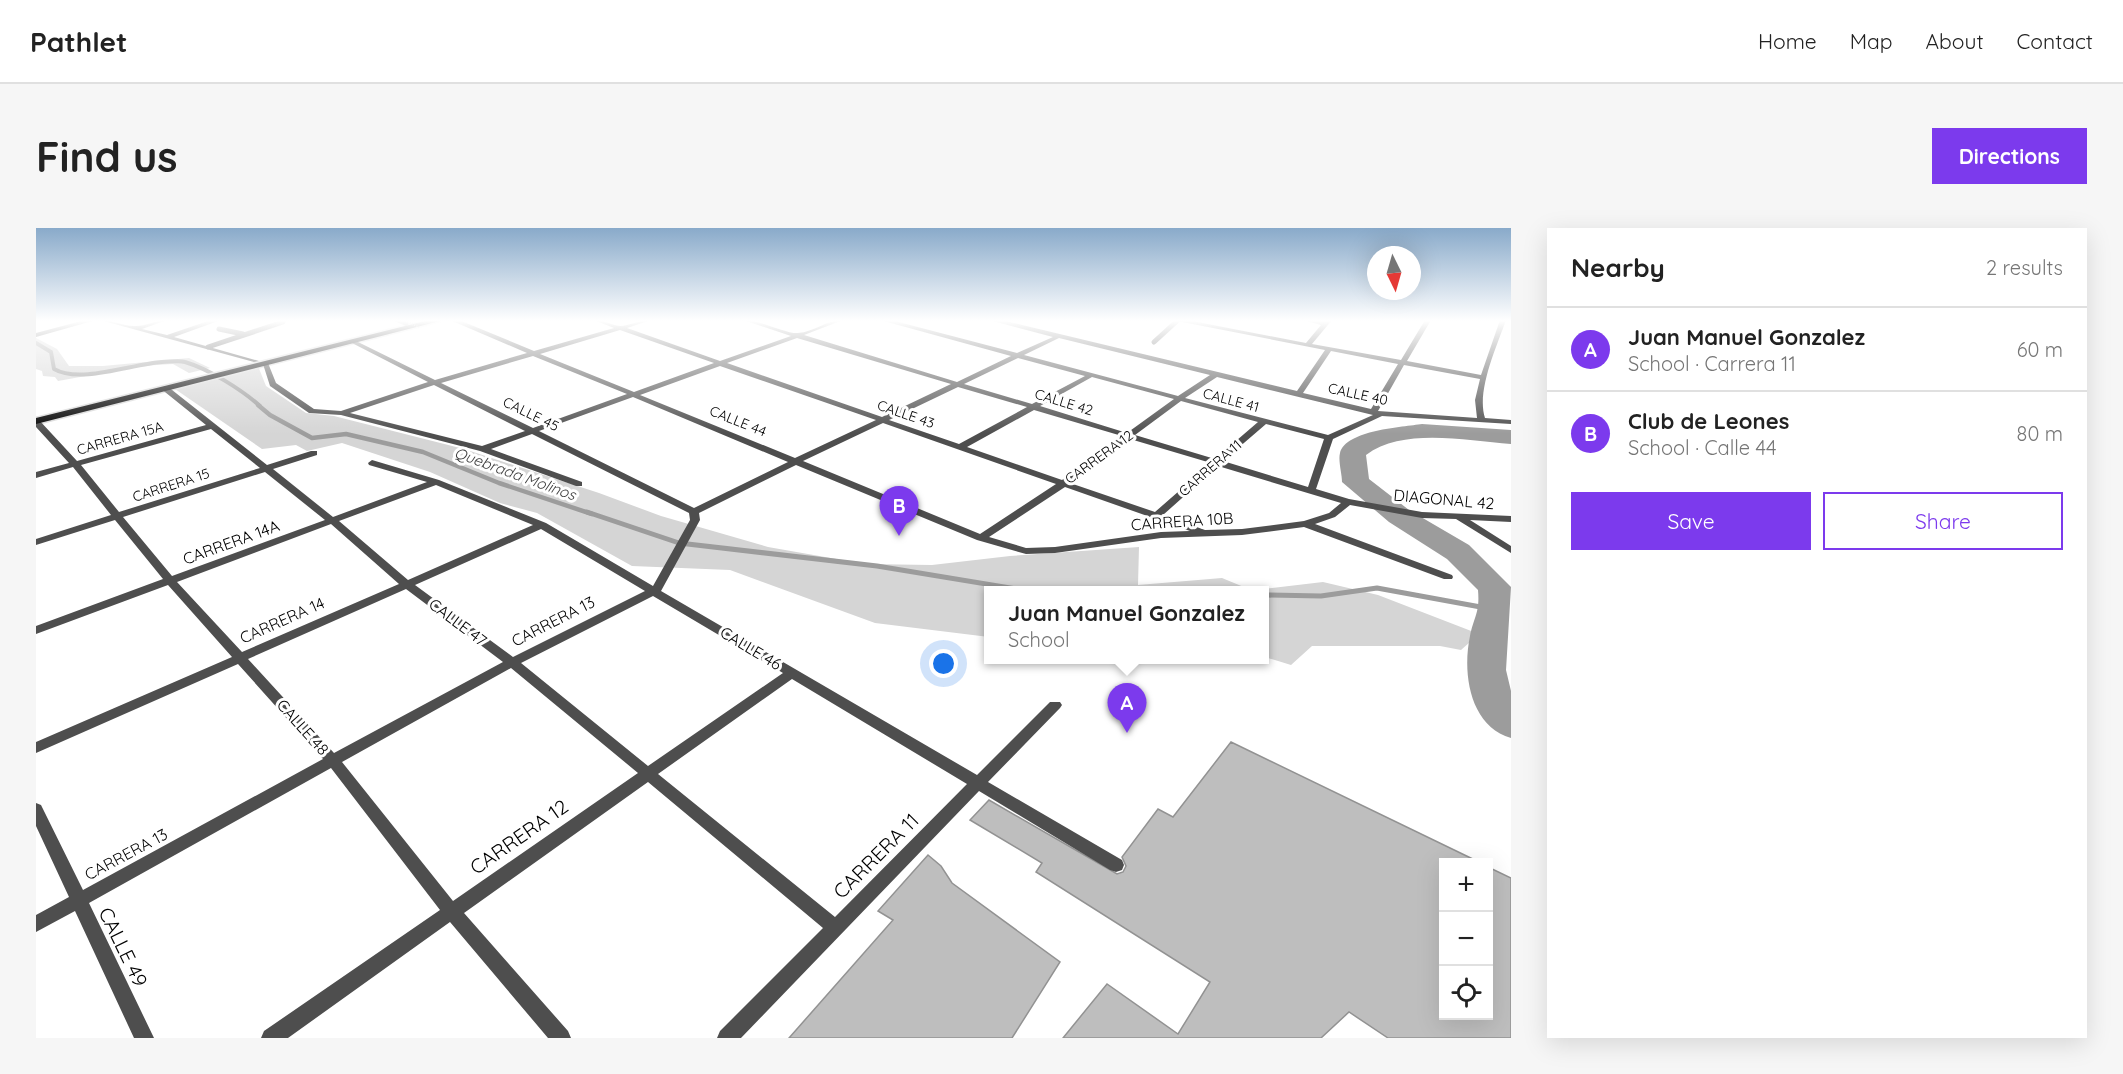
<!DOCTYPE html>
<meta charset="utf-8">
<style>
:root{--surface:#fff;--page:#f6f6f6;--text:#222;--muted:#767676;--line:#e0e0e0;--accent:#7c3aed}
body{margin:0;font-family:Quicksand,sans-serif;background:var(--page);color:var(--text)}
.controls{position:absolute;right:18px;bottom:18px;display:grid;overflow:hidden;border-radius:0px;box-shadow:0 6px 24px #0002}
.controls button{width:54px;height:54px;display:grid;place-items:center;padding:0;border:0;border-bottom:2px solid var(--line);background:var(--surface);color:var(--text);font:30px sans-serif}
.compass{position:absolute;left:1331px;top:18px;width:54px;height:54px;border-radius:50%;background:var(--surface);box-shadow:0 6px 24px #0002;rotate:175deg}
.you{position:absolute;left:908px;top:436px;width:21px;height:21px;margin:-15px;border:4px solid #fff;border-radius:50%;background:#1a73e8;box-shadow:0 0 0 9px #1a73e833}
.badge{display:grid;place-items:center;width:39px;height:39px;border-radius:50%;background:var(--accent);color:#fff;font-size:20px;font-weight:700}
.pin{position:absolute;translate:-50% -50px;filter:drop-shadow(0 2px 3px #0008)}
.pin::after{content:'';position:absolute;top:32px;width:21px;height:18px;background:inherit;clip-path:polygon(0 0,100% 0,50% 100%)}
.popup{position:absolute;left:948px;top:358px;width:285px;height:78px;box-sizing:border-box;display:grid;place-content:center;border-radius:0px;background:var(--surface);filter:drop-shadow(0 2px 4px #0005);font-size:20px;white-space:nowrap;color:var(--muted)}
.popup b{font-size:22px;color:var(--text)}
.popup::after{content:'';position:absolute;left:50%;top:100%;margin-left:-12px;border:12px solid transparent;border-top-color:var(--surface)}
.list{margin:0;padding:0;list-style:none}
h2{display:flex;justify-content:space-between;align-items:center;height:78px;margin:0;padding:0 24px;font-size:26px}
h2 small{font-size:20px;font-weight:400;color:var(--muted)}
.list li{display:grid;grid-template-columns:39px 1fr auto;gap:18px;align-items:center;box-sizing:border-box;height:84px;padding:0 24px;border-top:2px solid var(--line)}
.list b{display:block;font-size:22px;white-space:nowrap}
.list p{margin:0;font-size:20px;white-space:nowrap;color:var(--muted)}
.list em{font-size:20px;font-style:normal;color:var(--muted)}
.actions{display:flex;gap:12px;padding:18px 24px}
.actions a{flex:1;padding:14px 0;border:2px solid var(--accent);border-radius:0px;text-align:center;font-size:21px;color:var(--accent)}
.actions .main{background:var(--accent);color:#fff}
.icon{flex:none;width:33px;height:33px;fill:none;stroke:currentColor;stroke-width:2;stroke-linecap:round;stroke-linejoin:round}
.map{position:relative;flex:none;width:1475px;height:810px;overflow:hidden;border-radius:0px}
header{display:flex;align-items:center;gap:36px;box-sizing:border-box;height:84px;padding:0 30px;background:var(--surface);border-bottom:2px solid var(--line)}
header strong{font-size:28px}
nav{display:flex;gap:33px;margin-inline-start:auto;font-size:21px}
.intro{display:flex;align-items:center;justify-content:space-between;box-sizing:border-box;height:144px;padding:0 36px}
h1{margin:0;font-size:42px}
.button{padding:15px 27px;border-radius:0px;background:var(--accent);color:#fff;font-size:21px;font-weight:700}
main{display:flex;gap:36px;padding:0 36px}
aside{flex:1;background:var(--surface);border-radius:0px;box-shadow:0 6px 24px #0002}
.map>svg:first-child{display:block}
.green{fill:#d5d5d5}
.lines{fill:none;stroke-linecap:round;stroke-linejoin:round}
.stream-far2{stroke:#9c9c9c;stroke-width:4}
.stream-far1{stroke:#9c9c9c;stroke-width:4.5}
.stream{stroke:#9c9c9c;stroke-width:5}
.river{fill:#9c9c9c;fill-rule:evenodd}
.building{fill:#bebebe;stroke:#929292;stroke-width:1.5}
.primary-casing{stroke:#dbdbdb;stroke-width:3}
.lane{stroke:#4e4e4e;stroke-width:5}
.street{fill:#4e4e4e;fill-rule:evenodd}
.primary{fill:#000;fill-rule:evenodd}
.path-bridge{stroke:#707070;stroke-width:2;stroke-dasharray:1 1.5;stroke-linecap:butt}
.labels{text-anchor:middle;stroke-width:6;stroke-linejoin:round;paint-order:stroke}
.far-street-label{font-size:14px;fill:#000;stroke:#fff}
.far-water-label{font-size:15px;font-style:italic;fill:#3d3d3d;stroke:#fff}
.street-label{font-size:16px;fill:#000;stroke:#fff}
.near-street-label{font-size:20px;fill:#000;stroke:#fff}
</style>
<header>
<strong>Pathlet</strong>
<nav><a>Home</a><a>Map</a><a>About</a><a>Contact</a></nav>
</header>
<div class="intro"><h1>Find us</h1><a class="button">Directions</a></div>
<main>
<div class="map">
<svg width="1475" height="810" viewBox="0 0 1475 810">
<rect width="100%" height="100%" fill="#fff"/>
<!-- green -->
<g class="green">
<polygon points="0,110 21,121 33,138 67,138 153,130 174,140 153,145 137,136 105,138 22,153 19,149 7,148 6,143 0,141"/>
<polygon points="222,138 230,158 270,185 298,188 428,221 563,265 625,288 732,319 829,336 896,337 974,328 1103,319 1102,357 1186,350 1215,362 953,362 953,409 839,395 694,342 596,338 501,285 464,275 394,244 306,215 271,223 260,217 226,221 139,161"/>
<polygon points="1287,354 1342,367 1443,406 1425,422 1404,418 1276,418 1255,437 1229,429 1229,362 1218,362"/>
</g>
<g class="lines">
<!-- stream-far2 -->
<path class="stream-far2" d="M0 115 15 124 18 141C44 156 96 136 126 134 133 134 143 132 149 134 173 141 206 162 224 178"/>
<!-- stream-far1 -->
<polyline class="stream-far1" points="222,177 234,187 276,210 310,206 387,224 463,255 556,286"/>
<!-- stream -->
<g class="stream">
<polyline points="551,284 643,315 841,338 986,362"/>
<polyline points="1229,367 1285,368 1341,360 1461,382"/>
</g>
<!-- river -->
<path class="river" d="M1386 196 1475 202V216C1430 213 1368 199 1330 227L1333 251 1373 282 1433 317 1475 359 1470 442 1475 463V510C1434 498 1426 446 1434 408 1438 388 1444 385 1442 362L1411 331 1353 294 1306 254C1306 246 1302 233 1304 225 1310 202 1367 199 1386 196Z"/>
</g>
<!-- building -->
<g class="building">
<polygon points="1195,514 1443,634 1407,634 1407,788 1452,788 1452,639 1475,650 1475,810 1352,810 1313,784 1285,810 1027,810 1071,756 1142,806 1174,754 1000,644 1006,635 934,592 953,572 1081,646 1087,644 1090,638 1086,629 1122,581 1137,589"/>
<polygon points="892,627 905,638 916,655 1024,734 976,810 753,810 857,692 842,683"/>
</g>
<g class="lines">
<!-- primary casing -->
<g class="primary-casing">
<polygon id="primary" points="393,92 408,92 0,196 0,190"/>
</g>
<!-- lane -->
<g class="lane">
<polyline points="183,101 207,106"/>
<polyline points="1118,114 1141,93"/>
<polyline points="172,119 247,94"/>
</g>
<!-- street -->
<g class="street">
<polygon points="49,92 60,92 0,109 0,105"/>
<path d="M64 92C76 92 86 98 98 98 108 99 120 92 131 92L106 101 131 107 175 92H185L138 109 223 133 218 134Z"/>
<polygon points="356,92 366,92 373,96 370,98"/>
<path d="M414 92H423L498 123 578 100 558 92C568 92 575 97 584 98 593 98 604 92 615 92L591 100 684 133 755 108 707 92C725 92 750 106 762 105 778 104 790 92 807 92L768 107 921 154 975 128 844 92H855L981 125 1017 109 953 92H965L1261 163 1289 122 1136 92H1151L1270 115 1285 97 1267 92H1296L1276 116 1365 132 1389 92H1395L1371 133 1445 147 1464 92H1470C1461 118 1440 163 1449 190L1475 192V196L1346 188 1297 211 1280 261 1313 271 1386 284 1475 288V294L1434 292 1475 318V325L1420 291 1386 290 1314 277 1299 289 1279 296 1416 347 1417 349 1416 351H1408L1268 299 1206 307 1125 310 1019 325 990 326 941 312 760 237 663 285 664 292 625 363 941 547 1014 474H1024L1026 477 1024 480 952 554 1086 632 1088 637 1086 642 1080 644 1074 642 943 563 705 810H681L684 803 787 700 612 554 428 685 532 803 535 810H512L414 694 252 810H225L228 803 404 682 295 540 53 675 118 810H98L39 683 0 704V687L33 669 0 598V575L5 577 47 662 287 531 202 436 0 525V514L196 429 132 357 0 406V398L127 351 79 292 0 317V311L75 287 37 239 0 250V244L33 235 0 199V192H3L41 233 170 197 124 160 131 158 231 237 275 223H281V227L237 241 297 289 391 254 333 237 332 235 336 232 403 252 510 295 617 358 654 292 653 285 496 206 455 221 546 254V258H540L444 223 305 187 273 185 234 158 227 136 232 135 240 155 278 181 305 183 392 154 316 115V113H320L399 152 491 125ZM584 102 678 135 598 164 504 126ZM761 110 915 156 846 189 691 135ZM1023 110 1174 147 1142 168 988 127ZM1295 123 1362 136 1335 181 1267 165ZM497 128 591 166 497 200 405 155ZM982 130 1049 148 996 176 928 156ZM1368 137 1444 151 1439 172 1441 190 1342 183ZM684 138 840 192 759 230 604 167ZM1056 149 1138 171 1091 205 1004 178ZM1181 149 1337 187 1292 207 1149 170ZM398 157 489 203 446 218 314 185ZM922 159 991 179 923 216 853 192ZM597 169 752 234 658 280 503 203ZM1145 173 1222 194 1179 231 1099 207ZM998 182 1086 208 1026 252 931 219ZM847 195 1020 256 944 306 767 233ZM1230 196 1288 211 1272 259 1187 233ZM175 201 224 240 83 284 45 237ZM1094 211 1175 235 1119 284 1034 255ZM1182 238 1305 275 1293 285 1268 293 1206 301 1169 302 1127 287ZM229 244 289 292 136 348 87 289ZM400 257 497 297 372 352 303 293ZM1029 259 1154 303 1125 304 1019 319 990 320 953 309ZM295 296 363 356 206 424 141 354ZM505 301 609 363 477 429 379 357ZM370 361 467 434 298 525 212 431ZM617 368 747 445 612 538 485 435ZM475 440 602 545 417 673 306 534ZM756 451 931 556 799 689 622 546Z"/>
</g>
<!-- primary -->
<use href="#primary" class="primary"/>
<!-- path-bridge -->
<polyline class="path-bridge" points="369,93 383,99"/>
</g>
<!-- sky -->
<linearGradient id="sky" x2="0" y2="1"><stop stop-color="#89aaca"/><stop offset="0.45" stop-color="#fff"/><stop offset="1" stop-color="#fff" stop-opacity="0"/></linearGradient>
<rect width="1475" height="206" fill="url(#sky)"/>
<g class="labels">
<!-- far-street labels -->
<g class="far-street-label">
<text transform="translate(1322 166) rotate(12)" y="5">CALLE 40</text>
<text transform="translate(1195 172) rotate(15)" y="5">CALLE 41</text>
<text transform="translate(1028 174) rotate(17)" y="5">CALLE 42</text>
<text transform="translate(495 186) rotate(26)" y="5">CALLE 45</text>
<text transform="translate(870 186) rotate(19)" y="5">CALLE 43</text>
<text transform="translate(702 193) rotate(22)" y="5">CALLE 44</text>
<text transform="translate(84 210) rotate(-16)" y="5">CARRERA 15A</text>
<text transform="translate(1063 229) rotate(-36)" y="5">CARRERA 12</text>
<text transform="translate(1174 240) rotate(-41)" y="5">CARRERA 11</text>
<text transform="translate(135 257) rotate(-18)" y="5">CARRERA 15</text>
</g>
<!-- far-water labels -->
<g class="far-water-label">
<text transform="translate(479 246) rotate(20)" y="5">Quebrada Molinos</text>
</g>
<!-- street labels -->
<g class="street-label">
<text transform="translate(1408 271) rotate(5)" y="6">DIAGONAL 42</text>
<text transform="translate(1146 293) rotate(-4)" y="6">CARRERA 10B</text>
<text transform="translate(195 314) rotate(-20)" y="6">CARRERA 14A</text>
<text transform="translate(246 392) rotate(-24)" y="6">CARRERA 14</text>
<text transform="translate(517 393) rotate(-27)" y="6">CARRERA 13</text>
<text transform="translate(422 394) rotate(37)" y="6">CALLE 47</text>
<text transform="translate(715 420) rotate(31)" y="6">CALLE 46</text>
<text transform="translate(267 499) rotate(48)" y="6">CALLE 48</text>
<text transform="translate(90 626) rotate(-28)" y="6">CARRERA 13</text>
</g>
<!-- near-street labels -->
<g class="near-street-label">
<text transform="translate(483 609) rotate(-35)" y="7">CARRERA 12</text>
<text transform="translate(840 628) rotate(-45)" y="7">CARRERA 11</text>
<text transform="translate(87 719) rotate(64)" y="7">CALLE 49</text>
</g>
</g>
</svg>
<div class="controls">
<button>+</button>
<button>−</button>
<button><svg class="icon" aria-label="locate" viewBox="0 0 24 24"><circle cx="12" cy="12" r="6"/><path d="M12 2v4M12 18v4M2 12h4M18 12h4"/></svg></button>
</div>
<svg class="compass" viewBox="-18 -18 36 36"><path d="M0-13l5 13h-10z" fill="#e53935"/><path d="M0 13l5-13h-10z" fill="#767676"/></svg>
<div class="you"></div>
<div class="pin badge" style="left:1091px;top:505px">A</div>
<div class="popup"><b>Juan Manuel Gonzalez</b>School</div>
<div class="pin badge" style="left:863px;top:308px">B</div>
</div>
<aside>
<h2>Nearby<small>2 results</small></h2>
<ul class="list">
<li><span class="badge">A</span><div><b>Juan Manuel Gonzalez</b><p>School · Carrera 11</p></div><em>60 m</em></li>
<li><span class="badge">B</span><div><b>Club de Leones</b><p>School · Calle 44</p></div><em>80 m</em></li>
</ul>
<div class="actions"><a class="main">Save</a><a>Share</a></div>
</aside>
</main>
